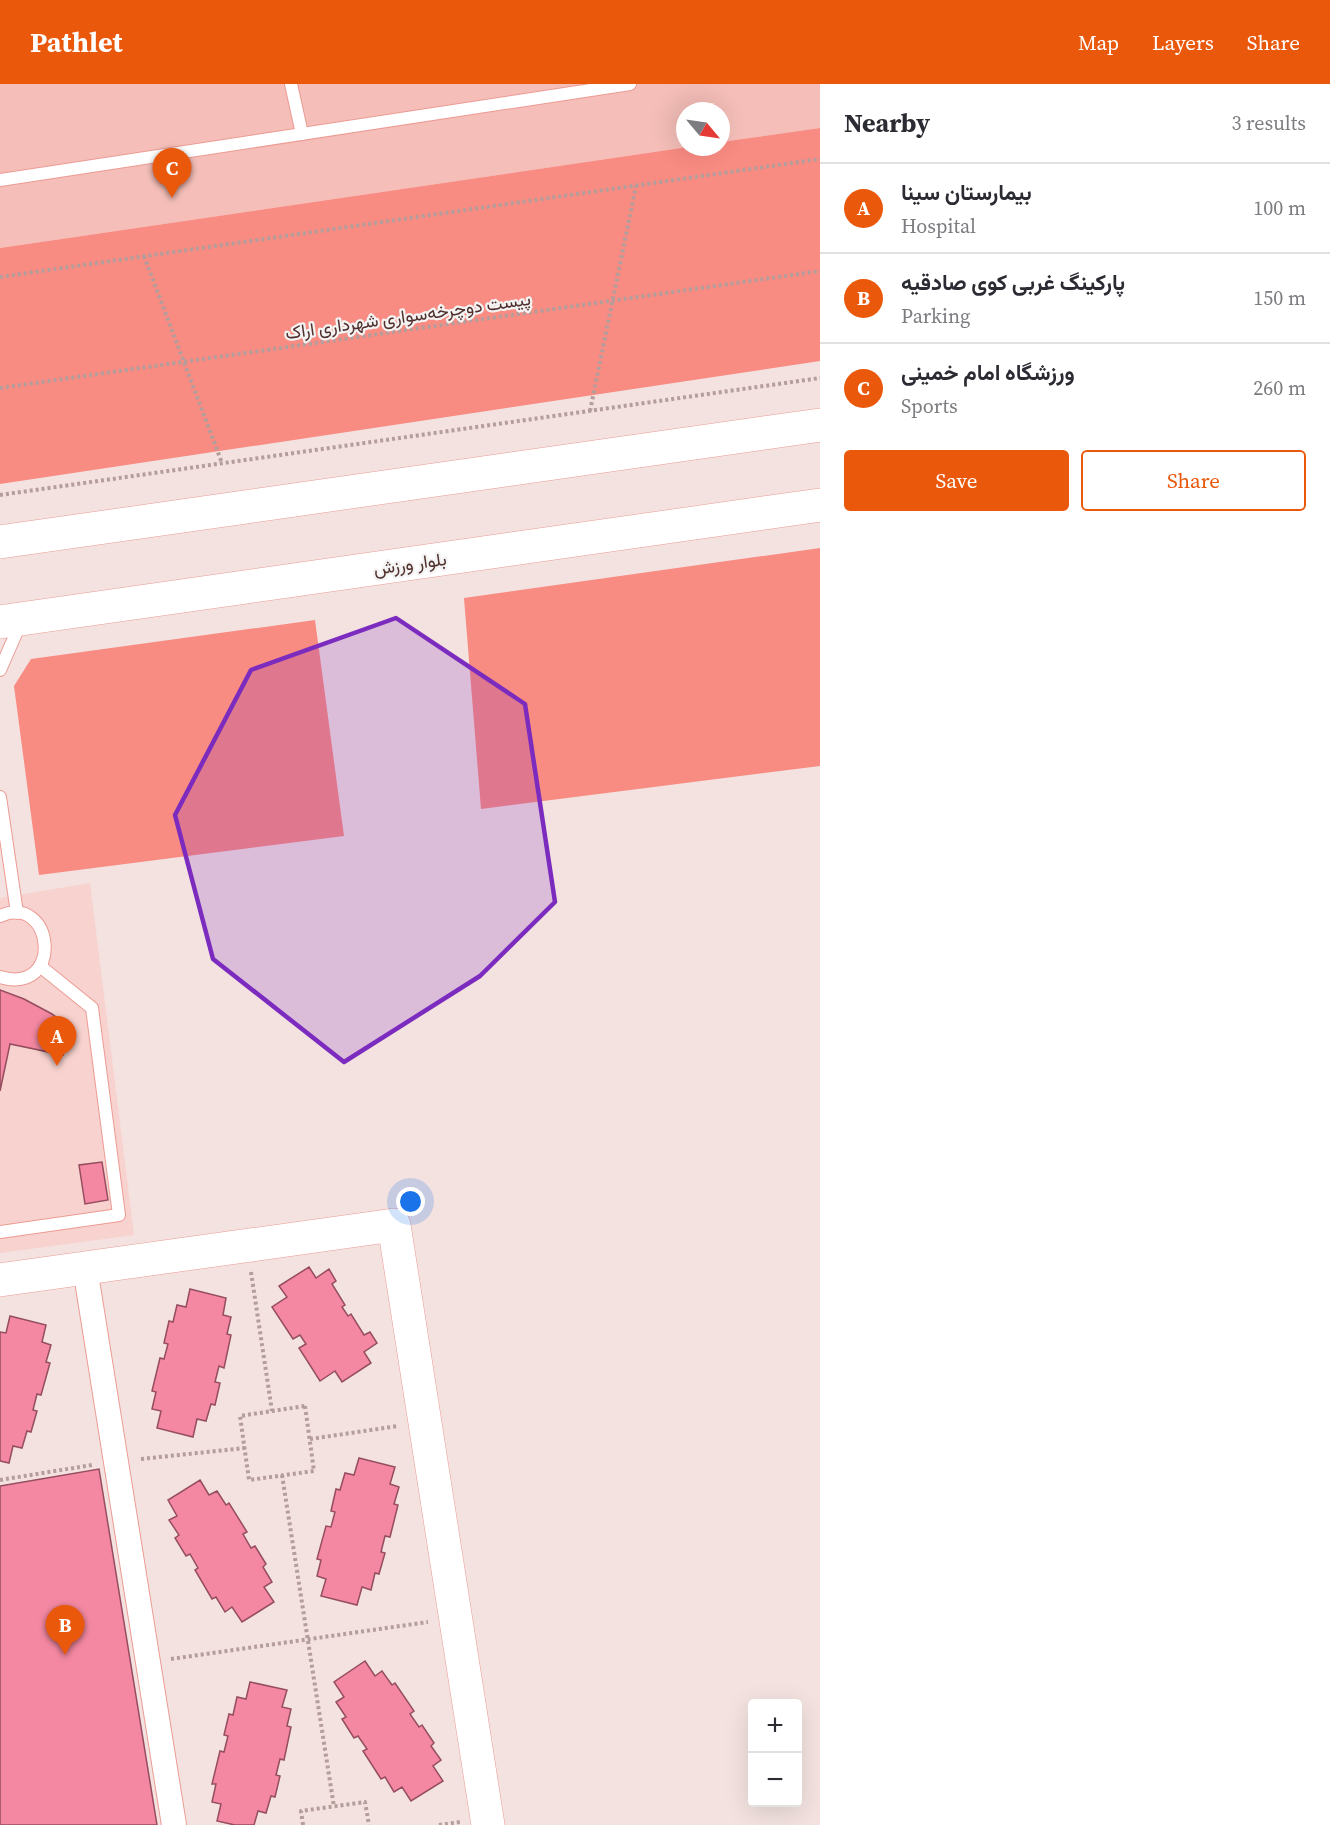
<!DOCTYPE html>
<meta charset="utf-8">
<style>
:root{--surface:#fff;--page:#f7f7f7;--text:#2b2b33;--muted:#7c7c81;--line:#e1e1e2;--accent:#ea580c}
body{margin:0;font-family:"Source Serif 4",Vazirmatn,serif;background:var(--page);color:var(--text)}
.controls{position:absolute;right:18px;bottom:18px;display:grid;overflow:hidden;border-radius:6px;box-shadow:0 6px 24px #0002}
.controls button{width:54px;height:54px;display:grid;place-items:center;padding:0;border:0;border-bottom:2px solid var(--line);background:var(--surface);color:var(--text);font:30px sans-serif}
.compass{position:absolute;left:676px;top:18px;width:54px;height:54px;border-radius:50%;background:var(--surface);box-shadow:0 6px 24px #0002;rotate:119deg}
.you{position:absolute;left:411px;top:1118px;width:21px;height:21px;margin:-15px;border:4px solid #fff;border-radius:50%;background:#1a73e8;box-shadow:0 0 0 9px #1a73e833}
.badge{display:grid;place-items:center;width:39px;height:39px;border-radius:50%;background:var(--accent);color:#fff;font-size:20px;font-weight:700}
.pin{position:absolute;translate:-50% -50px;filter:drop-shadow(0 2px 3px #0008)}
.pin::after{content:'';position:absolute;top:32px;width:21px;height:18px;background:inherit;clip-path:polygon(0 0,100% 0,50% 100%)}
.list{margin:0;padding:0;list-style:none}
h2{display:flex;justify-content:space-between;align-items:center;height:78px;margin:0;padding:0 24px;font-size:26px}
h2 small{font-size:20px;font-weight:400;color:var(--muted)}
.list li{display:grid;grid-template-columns:39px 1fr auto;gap:18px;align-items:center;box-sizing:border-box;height:90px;padding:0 24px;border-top:2px solid var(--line)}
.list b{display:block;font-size:22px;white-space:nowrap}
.list p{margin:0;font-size:20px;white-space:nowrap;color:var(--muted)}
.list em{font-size:20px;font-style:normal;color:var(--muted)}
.actions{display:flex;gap:12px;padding:18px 24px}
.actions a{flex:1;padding:14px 0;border:2px solid var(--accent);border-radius:6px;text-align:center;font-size:21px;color:var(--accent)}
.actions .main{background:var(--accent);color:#fff}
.map{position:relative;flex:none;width:820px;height:1741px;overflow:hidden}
header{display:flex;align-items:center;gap:36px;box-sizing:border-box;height:84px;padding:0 30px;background:var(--accent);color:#fff}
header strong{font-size:28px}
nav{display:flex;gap:33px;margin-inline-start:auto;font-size:21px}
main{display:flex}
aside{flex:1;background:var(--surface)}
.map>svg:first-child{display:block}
.built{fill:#f8d2ce}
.green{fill:#f5beb8}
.forest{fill:#f88b82}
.building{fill:#f488a2;stroke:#954d5f;stroke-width:1.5}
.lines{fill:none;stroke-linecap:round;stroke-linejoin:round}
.lane-casing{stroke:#ec9b94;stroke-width:14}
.street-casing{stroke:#ec9b94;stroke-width:26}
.secondary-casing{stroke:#ec9b94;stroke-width:34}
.path{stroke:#b49d9a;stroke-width:4;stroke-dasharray:3 3;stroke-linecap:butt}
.lane{stroke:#fff;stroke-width:12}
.street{stroke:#fff;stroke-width:24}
.secondary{stroke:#fff;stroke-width:33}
.marked{fill:#7b2cbf;fill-opacity:0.2;stroke:#7b2cbf;stroke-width:4.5;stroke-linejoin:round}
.labels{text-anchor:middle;stroke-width:4.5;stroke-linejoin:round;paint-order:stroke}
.street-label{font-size:18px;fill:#502f2c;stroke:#f3f3f3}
</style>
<header>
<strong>Pathlet</strong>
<nav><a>Map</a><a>Layers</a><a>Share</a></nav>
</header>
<main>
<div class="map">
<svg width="820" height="1741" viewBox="0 0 820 1741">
<rect width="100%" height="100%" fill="#f3e2e0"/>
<!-- built -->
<polygon class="built" points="90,799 134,1151 0,1169 0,814"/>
<!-- green -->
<polygon class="green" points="0,0 820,0 820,44 721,58 721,27 685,27 685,63 688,63 0,164"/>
<!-- forest -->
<g class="forest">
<polygon points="820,44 820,277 0,400 0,164 688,63 721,63 721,58"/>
<polygon points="820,464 820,682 481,725 464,514"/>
<polygon points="315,536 344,752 39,791 14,602 31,575"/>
</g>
<!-- building -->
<g class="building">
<polygon points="0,906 24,915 52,930 69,943 63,971 10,960 0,1007"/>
<polygon points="102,1078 108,1116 85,1120 79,1081"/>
<polygon points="309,1183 316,1194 329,1185 336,1197 332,1200 345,1221 342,1223 348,1232 351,1230 364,1251 370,1248 377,1259 364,1268 371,1279 342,1298 335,1287 320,1297 299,1264 306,1260 300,1251 293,1255 272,1223 287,1213 279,1202"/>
<polygon points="190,1205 226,1214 223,1231 231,1233 227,1250 231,1251 224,1284 219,1282 215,1298 220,1299 215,1321 211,1320 206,1337 197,1335 193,1353 157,1344 161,1327 152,1325 156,1308 152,1307 160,1274 164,1275 168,1260 164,1259 169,1237 173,1238 177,1221 186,1223"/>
<polygon points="10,1232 46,1241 42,1258 51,1261 46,1278 50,1279 41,1311 37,1310 33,1326 37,1327 31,1348 27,1347 22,1364 13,1362 9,1379 0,1377 0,1248 6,1249"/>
<polygon points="359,1374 395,1383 390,1400 399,1403 394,1420 398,1421 390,1453 385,1452 381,1468 385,1469 379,1490 375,1489 371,1506 362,1503 357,1521 321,1512 326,1495 317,1492 321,1476 317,1475 326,1442 331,1443 335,1428 331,1427 336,1405 340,1406 345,1389 354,1391"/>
<polygon points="99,1385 157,1741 0,1741 0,1402"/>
<polygon points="200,1396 209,1411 217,1407 226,1421 229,1419 247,1448 243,1450 251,1464 255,1462 266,1480 263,1483 272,1498 264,1503 274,1518 242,1538 232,1523 225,1528 216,1513 212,1515 195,1486 198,1484 190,1470 186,1472 175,1454 179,1451 169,1436 177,1432 168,1416"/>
<polygon points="365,1577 375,1592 382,1587 392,1601 395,1599 414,1627 410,1630 419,1643 422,1641 434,1659 431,1662 441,1676 433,1682 443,1697 411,1717 402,1703 394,1708 385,1693 381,1695 363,1667 367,1665 358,1652 354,1654 342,1635 346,1633 336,1618 344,1613 334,1598"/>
<polygon points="250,1598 287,1606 282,1623 291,1625 287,1642 291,1643 284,1676 280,1675 276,1691 280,1692 275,1713 271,1712 266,1729 258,1727 254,1741 235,1741 217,1737 221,1720 212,1718 216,1700 212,1700 220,1667 224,1668 228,1652 224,1651 229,1630 233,1631 237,1613 246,1615"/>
</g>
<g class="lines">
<!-- lane casing -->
<g class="lane-casing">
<g id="lane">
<polyline points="291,0 302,50"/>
<polyline points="0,96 630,0"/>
<polyline points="0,586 21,538"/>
<polyline points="0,713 17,829"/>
<path d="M0 832C54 808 65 912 0 893"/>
<polyline points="0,1148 119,1131 92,924 40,882"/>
</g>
</g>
<!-- street casing -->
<g class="street-casing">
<polyline id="street" points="85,1184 174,1741"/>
</g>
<!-- secondary casing -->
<g class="secondary-casing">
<g id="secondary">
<polyline points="0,458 820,341"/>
<polyline points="0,538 820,421"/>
<polyline points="0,1196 394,1141 488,1741"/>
</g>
</g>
<!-- path -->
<g class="path">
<polyline points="144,172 222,379"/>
<polyline points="0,193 820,75"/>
<polyline points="0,304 820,187"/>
<polyline points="590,327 636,102"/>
<polyline points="0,411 820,294"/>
<polyline points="251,1188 272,1327"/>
<polygon points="305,1322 314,1387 249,1396 240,1332"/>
<polyline points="310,1355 398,1342"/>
<polyline points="141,1375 245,1364"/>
<polyline points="282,1391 334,1723"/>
<polyline points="0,1396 92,1381"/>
<polyline points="171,1575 428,1538"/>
<polyline points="303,1741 301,1727 365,1718 369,1741"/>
<polyline points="439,1741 460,1738"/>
</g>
<!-- lane -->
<use href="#lane" class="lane"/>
<!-- street -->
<use href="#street" class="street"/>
<!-- secondary -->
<use href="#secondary" class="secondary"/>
</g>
<!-- marked area -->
<path class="marked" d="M396 534 525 620 555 818 480 892 344 978 213 875 175 731 251 586Z"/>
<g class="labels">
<!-- street labels -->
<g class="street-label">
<text transform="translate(408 232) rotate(-8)" y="6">پیست دوچرخه‌سواری شهرداری اراک</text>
<text transform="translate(410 480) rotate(-8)" y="6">بلوار ورزش</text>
</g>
</g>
</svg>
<div class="controls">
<button>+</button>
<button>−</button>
</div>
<svg class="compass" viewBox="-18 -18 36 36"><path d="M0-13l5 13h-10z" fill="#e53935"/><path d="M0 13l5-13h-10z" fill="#7c7c81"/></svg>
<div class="you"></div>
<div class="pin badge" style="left:57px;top:982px">A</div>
<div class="pin badge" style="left:65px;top:1571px">B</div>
<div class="pin badge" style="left:172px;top:114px">C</div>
</div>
<aside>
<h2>Nearby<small>3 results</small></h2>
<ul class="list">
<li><span class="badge">A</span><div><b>بیمارستان سینا</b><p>Hospital</p></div><em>100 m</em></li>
<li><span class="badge">B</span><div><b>پارکینگ غربی کوی صادقیه</b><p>Parking</p></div><em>150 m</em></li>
<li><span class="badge">C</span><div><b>ورزشگاه امام خمینی</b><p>Sports</p></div><em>260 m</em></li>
</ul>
<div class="actions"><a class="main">Save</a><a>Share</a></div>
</aside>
</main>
